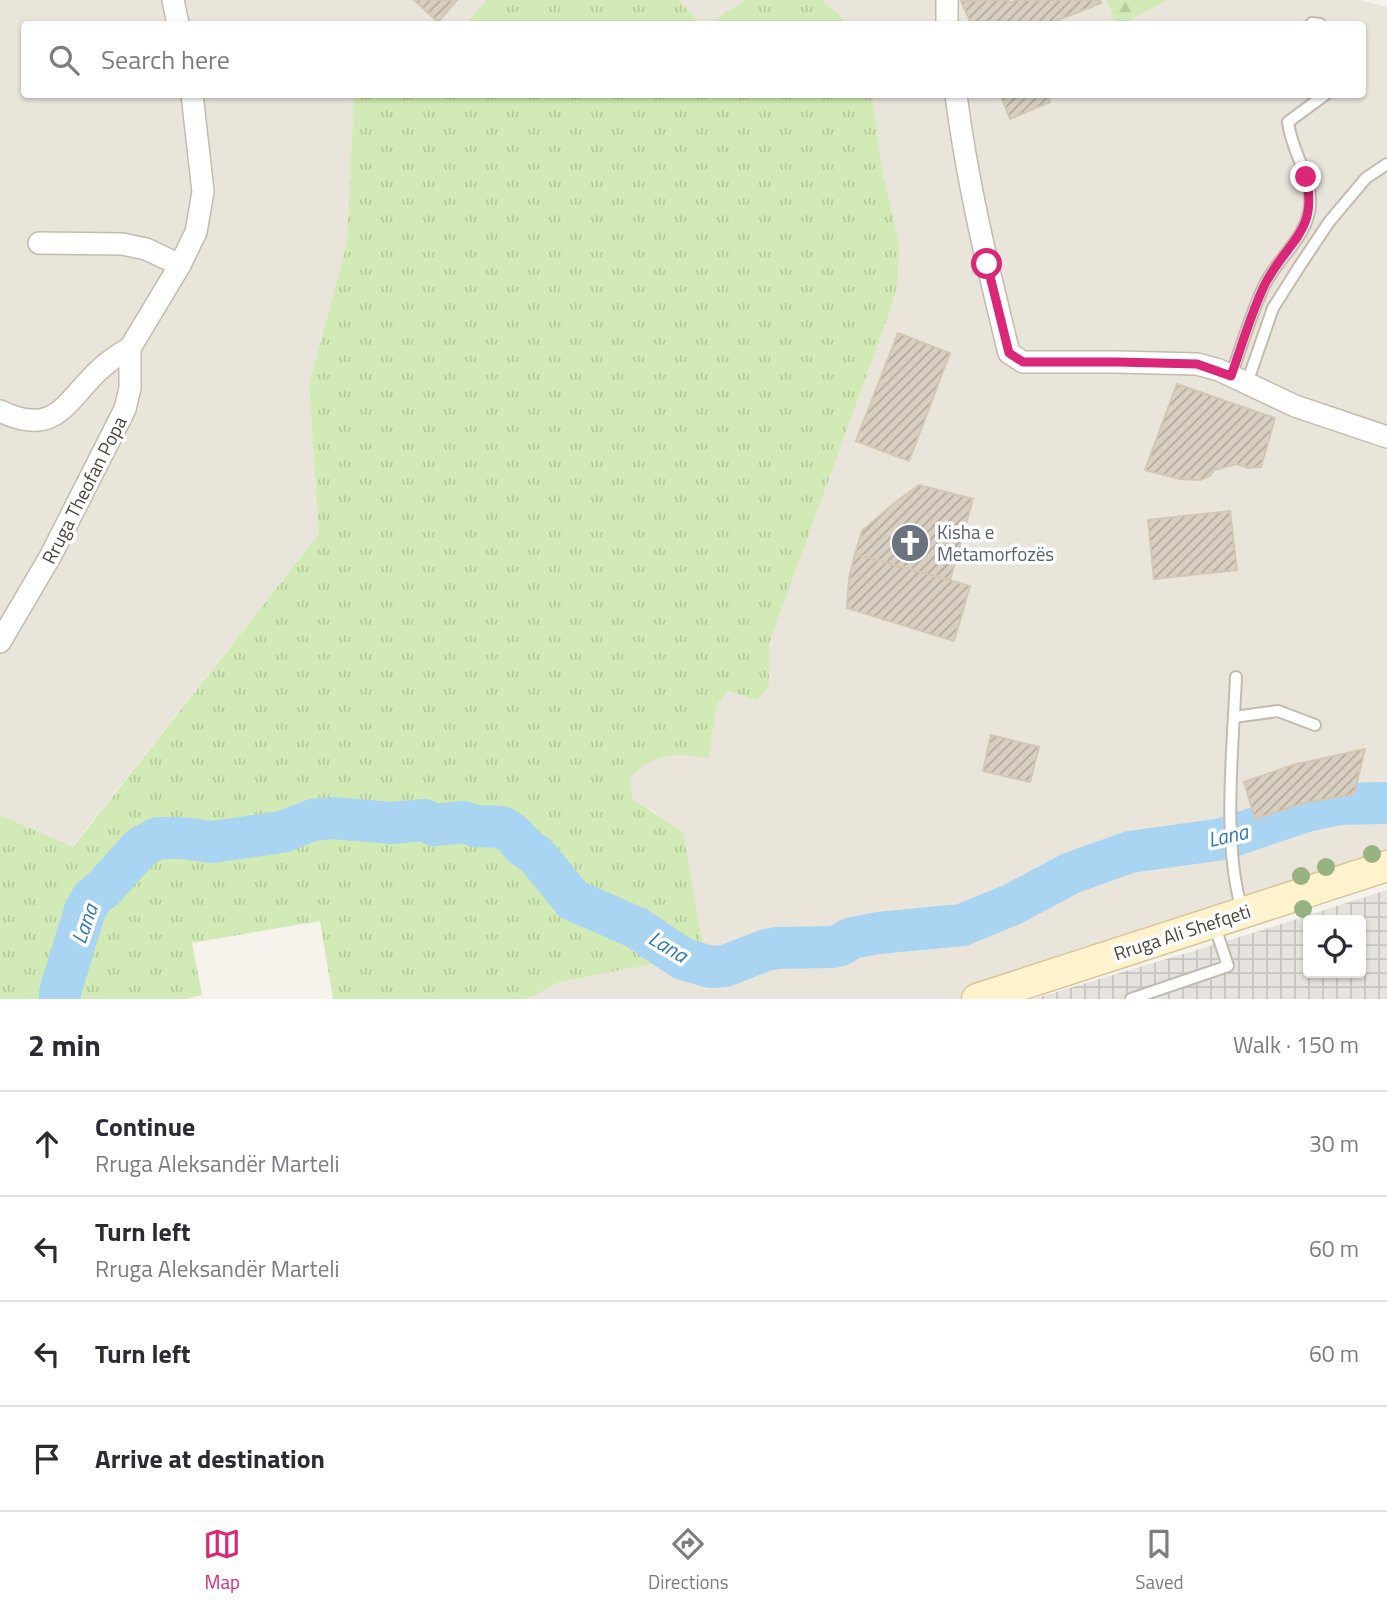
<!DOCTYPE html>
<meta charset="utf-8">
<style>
:root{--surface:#fff;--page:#f2f2f3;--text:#2b2b33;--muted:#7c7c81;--line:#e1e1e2;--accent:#db2777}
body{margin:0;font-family:"Titillium Web",sans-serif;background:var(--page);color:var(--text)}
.controls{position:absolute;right:21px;bottom:21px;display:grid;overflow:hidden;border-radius:7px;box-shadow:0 2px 5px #0004}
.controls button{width:63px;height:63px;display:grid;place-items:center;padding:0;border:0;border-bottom:2px solid var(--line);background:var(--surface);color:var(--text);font:35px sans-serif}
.stop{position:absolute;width:21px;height:21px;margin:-16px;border:5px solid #db2777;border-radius:50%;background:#fff}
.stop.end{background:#db2777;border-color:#fff;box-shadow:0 2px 7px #0008}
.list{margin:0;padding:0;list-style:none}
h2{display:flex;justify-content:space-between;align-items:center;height:91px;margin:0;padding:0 28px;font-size:30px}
h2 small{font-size:23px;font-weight:400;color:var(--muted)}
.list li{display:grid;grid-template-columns:46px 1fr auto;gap:21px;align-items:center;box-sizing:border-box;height:105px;padding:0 28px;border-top:2px solid var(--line)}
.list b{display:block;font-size:26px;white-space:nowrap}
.list p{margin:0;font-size:23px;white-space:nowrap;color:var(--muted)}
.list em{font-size:23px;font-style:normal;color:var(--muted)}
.icon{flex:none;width:38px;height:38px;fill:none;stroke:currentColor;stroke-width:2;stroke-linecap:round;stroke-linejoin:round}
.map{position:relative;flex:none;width:1387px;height:999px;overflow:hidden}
.search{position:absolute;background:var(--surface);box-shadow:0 2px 5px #0004;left:21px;right:21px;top:21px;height:77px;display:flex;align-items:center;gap:18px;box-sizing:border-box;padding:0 24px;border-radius:7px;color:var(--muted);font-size:26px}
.sheet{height:511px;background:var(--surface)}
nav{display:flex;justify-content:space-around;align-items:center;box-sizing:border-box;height:98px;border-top:2px solid var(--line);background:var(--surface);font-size:19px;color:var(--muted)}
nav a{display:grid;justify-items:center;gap:4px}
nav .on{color:var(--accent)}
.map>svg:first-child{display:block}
.residential{fill:#eae5da}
.industrial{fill:url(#industrial-grid);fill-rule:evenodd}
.grass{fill:url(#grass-tufts)}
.forest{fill:url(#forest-firs)}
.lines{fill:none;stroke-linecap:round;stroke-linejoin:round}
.river{stroke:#a9d4f2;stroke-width:42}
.building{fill:url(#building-hatch);stroke:#d3c7b4;stroke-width:2}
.service-casing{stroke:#c2bbae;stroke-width:14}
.minor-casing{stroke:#c2bbae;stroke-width:24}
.secondary-casing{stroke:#d6c79b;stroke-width:33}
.service{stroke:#fff;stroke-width:10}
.minor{stroke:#fff;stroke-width:21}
.secondary{stroke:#fff3cd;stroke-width:30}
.tree{fill:#97b381}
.route{stroke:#db2777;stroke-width:9}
.labels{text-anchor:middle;stroke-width:7;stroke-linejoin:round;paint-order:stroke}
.street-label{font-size:19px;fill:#4b4439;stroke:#fff}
.worship-label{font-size:19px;fill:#5b616d;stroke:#fff;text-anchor:start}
.water-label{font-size:21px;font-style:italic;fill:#2e7ab2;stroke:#fff}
</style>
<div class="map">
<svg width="1387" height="999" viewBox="0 0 1387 999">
<defs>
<pattern id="industrial-grid" width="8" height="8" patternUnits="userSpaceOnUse" patternTransform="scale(1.75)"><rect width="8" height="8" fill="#e6e2dd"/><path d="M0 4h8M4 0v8" fill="none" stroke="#c7c3be"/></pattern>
<pattern id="grass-tufts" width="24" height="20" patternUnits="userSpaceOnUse" patternTransform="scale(1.75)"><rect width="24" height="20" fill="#d2eab5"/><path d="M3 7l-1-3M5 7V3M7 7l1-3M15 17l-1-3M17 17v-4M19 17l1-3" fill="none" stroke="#b6ca9c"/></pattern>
<pattern id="forest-firs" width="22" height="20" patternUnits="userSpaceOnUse" patternTransform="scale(1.75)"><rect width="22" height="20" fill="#d2eab5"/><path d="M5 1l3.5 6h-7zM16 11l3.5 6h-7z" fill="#b6ca9c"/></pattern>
<pattern id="building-hatch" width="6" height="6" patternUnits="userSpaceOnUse" patternTransform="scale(1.75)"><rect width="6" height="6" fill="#d8cfc1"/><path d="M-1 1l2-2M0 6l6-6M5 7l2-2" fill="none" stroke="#b1aa9e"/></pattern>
</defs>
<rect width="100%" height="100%" fill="#f6f3ec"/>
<!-- residential -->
<g class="residential">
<polygon points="0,0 486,0 466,24 24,24 24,94 354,95 347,243 309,385 319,534 72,847 0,815"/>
<polygon points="679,0 745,0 707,24 701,24"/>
<polygon points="822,0 1107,0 1116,24 849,24"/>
<polygon points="1167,0 1360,0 1387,7 1387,866 977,999 523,999 560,982 704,954 658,814 633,799 630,779 638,768 647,762 670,755 684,753 709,758 717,704 728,691 757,700 769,687 769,644 890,311 898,280 899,243 882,170 872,95 1362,94 1362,24 1123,24"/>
</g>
<!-- industrial -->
<path class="industrial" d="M1387 890V999H1033L1253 933ZM1308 920H1361V973H1308Z"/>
<!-- grass -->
<g class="grass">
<polygon points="486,0 679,0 701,24 466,24"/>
<polygon points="745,0 822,0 849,24 707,24"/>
<path d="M354 95H872L882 170 899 243 898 280 890 311 769 644V687L757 700 728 691 717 704 709 758C680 753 649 752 630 779L633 799 683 832 704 954 560 982 526 999H333L320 921 192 943 202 995 186 999H0V815L73 847 319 534 309 385 347 243Z"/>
</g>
<!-- forest -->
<polygon class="forest" points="1107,0 1167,0 1123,24 1116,24"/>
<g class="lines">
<!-- river -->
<polyline class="river" points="60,999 60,992 85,910 92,898 105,887 141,847 158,838 181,838 213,842 282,832 313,820 332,818 392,823 425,820 434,825 464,822 475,826 502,827 514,835 523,846 537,856 573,900 637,928 683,959 711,967 725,966 766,950 778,948 831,947 840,945 852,938 878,933 962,925 1013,904 1071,873 1130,852 1223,839 1306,811 1339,804 1387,803"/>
</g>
<!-- building -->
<g class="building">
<polygon points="414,0 457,0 438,22"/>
<polygon points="1009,0 1010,3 1017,0 1100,0 1101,3 1049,24 971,24 961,1"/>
<polygon points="1000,94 1047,94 1050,102 1010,119"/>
<polygon points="898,333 950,353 909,461 856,441"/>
<polygon points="1177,384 1275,418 1261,467 1248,468 1237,464 1214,470 1210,476 1200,480 1180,479 1145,470"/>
<polygon points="919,485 973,499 950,580 855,554 862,531 893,504"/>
<polygon points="1230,511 1237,570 1154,579 1148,520"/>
<polygon points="855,554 970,586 954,641 847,608 849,578"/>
<polygon points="991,735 1039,747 1030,782 983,771"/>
<polygon points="1365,749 1354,794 1303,803 1255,819 1244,782 1293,765"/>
</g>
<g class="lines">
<!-- service casing -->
<g class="service-casing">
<g id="service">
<polyline points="1312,23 1320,24"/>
<path d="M1231 376C1242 345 1251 313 1265 284 1278 258 1308 236 1310 205 1312 176 1291 151 1288 122L1326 94"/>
<polyline points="1247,383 1273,308 1299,267 1329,222 1366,178 1387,164"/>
<path d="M1236 677C1233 748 1222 843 1242 910"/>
<polyline points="1234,717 1278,711 1315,725"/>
<polyline points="1131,999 1228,966 1214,924"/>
</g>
</g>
<!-- minor casing -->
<g class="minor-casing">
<g id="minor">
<polyline points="173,0 178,24"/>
<polyline points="947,0 947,24"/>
<path d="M956 94C967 182 988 268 1009 353L1023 362H1117L1197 364 1219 370 1295 406 1387 437"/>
<polyline points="39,243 122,244 146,249 180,265"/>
<path d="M0 411C52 436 63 407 95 374 106 363 117 355 130 348"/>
<polyline points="0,642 50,557 125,409 130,388 130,348 180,265 196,232 203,192 192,94"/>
</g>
</g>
<!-- secondary casing -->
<g class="secondary-casing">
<polyline id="secondary" points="977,999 1387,866"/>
</g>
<!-- service -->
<use href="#service" class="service"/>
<!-- minor -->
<use href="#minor" class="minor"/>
<!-- secondary -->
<use href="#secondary" class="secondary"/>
</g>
<!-- trees -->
<g class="tree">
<circle cx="1372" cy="854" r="9"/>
<circle cx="1326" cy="867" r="9"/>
<circle cx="1301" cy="876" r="9"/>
<circle cx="1303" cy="909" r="9"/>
</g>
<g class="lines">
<!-- route -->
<path class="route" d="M987 264 1009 353 1023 362H1117L1197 364 1231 376C1242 345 1251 313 1265 284 1287 241 1319 232 1306 177"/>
</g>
<!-- icons -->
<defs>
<g id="church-disc" transform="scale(2.0125)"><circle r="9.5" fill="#6b7280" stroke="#fff"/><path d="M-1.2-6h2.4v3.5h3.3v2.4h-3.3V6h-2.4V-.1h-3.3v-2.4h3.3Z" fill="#fff"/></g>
</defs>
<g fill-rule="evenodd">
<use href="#church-disc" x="910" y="543"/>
</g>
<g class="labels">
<!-- street labels -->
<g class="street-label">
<text transform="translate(84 490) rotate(-63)" y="7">Rruga Theofan Popa</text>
<text transform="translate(1182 932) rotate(-18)" y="7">Rruga Ali Shefqeti</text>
</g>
<!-- worship labels -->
<g class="worship-label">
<text x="937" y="539">Kisha e<tspan x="937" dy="22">Metamorfozës</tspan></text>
</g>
<!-- water labels -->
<g class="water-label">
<text transform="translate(1228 836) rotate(-13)" y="7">Lana</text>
<text transform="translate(85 924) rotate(-71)" y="7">Lana</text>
<text transform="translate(668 947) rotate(31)" y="7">Lana</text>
</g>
</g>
</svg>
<div class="controls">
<button><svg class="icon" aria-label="locate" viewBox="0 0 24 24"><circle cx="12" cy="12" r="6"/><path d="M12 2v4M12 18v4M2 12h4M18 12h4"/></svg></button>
</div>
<div class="stop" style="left:987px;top:264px"></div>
<div class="stop end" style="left:1306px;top:177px"></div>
<div class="search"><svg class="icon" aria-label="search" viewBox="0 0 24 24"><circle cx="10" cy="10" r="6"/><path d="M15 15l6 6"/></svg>Search here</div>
</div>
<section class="sheet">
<h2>2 min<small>Walk · 150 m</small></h2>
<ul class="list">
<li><svg class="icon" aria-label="ahead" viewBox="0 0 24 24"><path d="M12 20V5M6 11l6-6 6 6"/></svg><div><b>Continue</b><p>Rruga Aleksandër Marteli</p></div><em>30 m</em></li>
<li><svg class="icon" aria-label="left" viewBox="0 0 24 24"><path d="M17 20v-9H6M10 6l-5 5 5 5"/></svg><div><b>Turn left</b><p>Rruga Aleksandër Marteli</p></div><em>60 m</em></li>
<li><svg class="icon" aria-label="left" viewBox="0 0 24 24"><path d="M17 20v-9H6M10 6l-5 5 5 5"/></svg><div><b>Turn left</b></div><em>60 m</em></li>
<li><svg class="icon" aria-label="arrive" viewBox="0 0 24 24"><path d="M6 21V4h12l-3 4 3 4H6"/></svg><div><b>Arrive at destination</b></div></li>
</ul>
</section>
<nav>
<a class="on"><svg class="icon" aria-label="map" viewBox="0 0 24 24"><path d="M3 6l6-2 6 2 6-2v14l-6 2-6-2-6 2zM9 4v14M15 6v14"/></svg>Map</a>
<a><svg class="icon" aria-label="directions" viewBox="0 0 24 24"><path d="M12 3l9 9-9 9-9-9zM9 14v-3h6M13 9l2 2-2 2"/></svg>Directions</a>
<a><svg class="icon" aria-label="saved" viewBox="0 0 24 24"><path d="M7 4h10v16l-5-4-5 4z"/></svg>Saved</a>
</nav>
